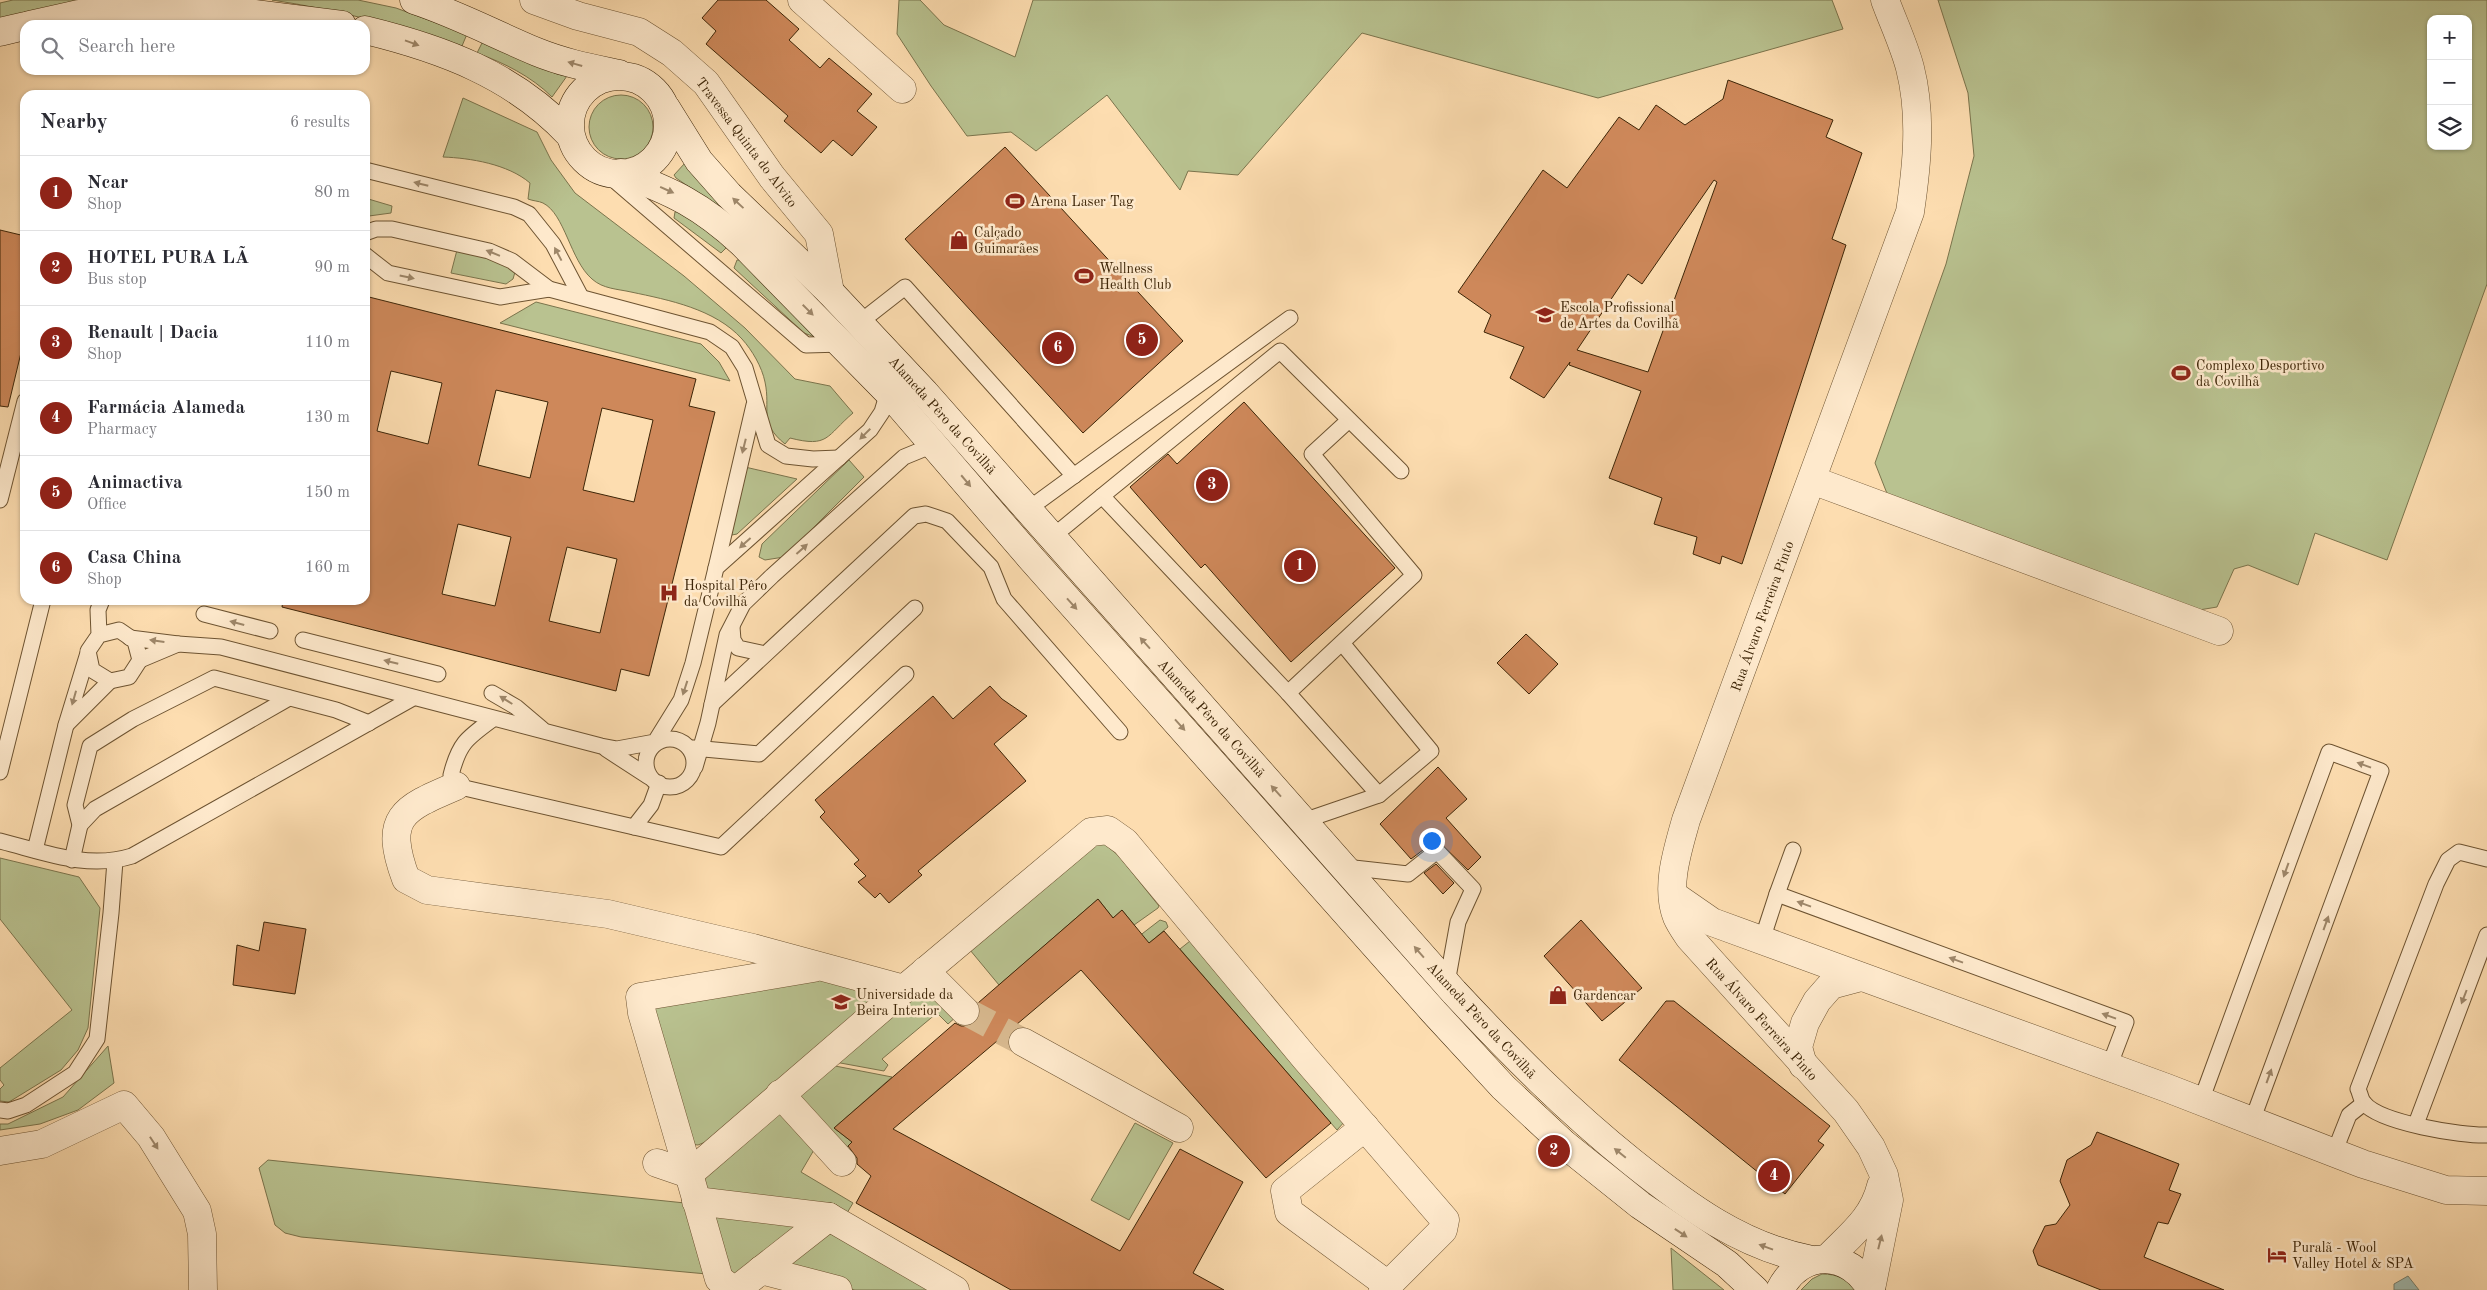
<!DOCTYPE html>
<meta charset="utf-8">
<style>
:root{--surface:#fff;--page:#f7f7f7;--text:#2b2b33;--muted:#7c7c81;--line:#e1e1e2;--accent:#8f2418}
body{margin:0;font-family:"Old Standard TT",serif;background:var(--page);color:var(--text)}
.controls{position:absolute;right:15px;top:15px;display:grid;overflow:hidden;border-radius:10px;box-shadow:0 1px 4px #0004}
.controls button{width:45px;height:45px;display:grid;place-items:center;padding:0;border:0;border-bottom:1px solid var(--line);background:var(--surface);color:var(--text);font:25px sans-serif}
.you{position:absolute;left:1431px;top:840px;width:18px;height:18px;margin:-12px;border:4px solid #fff;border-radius:50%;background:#1a73e8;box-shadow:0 0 0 8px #1a73e833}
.badge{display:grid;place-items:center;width:32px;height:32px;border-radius:50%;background:var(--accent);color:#fff;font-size:16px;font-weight:700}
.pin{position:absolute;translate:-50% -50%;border:2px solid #fff;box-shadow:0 1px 5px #0006}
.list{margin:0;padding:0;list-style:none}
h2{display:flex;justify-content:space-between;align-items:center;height:65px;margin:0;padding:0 20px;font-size:21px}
h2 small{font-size:16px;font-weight:400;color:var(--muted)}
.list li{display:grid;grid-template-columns:32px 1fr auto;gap:15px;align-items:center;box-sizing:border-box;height:75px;padding:0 20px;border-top:1px solid var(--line)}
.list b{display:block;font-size:19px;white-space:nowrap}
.list p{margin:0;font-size:16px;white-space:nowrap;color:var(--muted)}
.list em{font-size:16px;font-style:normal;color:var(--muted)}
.icon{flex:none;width:28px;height:28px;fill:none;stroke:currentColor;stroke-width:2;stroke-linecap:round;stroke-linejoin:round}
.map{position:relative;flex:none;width:2487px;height:1290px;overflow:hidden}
.search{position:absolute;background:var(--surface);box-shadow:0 1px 4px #0004;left:20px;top:20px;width:350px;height:55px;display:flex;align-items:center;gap:12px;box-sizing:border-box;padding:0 18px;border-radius:15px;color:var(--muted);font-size:19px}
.panel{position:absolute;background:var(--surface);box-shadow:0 1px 4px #0004;left:20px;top:90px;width:350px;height:515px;border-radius:15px}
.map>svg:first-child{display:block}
.green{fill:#b9c290;stroke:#7b744c;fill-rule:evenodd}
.water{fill:#a0bbb1;stroke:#787f6d}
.building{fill:#ce885a;stroke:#3d2507;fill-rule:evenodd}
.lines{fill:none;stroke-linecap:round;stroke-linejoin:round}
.street-tunnel{stroke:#d7b88e;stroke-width:28;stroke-dasharray:28 14;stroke-linecap:butt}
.lane-casing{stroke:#6d5331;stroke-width:17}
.street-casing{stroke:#6d5331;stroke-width:29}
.secondary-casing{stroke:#3d2507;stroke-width:29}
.lane{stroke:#fee9cc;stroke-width:15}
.street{stroke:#fee9cc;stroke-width:28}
.secondary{stroke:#fee9cc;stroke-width:28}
.oneway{fill:#9e876a}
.labels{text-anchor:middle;stroke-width:5;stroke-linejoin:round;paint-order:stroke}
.street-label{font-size:14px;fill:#3d2507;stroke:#fee9cc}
.poi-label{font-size:14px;fill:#3d2507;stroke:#fee9cc;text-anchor:start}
</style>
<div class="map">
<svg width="2487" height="1290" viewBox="0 0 2487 1290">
<rect width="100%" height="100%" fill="#fdddb0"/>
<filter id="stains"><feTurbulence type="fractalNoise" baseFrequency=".004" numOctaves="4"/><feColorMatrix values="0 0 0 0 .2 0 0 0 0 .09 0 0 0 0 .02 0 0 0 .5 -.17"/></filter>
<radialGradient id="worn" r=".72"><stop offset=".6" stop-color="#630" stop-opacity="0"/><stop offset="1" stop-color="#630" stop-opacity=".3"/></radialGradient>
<!-- green -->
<g class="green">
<polygon points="13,0 94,0 0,18 0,3"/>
<path d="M272 0H358L396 8 467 34 462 46C399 26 338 10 272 0Z"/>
<polygon points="899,0 920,0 944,25 1015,57 1033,0 1832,0 1843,29 1598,98 1362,33 1238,175 1188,171 1180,190 1107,95 1036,151 1011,132 967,136 931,86 897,34"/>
<path d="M1938 0H2487V284L2387 560 2315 533 2298 585 2248 565 2234 569 2217 607 2199 610 1888 496 1875 463 1946 264 1974 156 1968 93ZM2431 19H2468V146H2431Z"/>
<path d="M483 41 557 74 567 76 552 97C531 76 504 63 477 53Z"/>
<circle cx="621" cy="127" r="32"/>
<path d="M463 98 537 132 551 160 575 193 684 276 745 328 795 379 830 386 853 413C826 436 829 448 790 438L785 444C758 422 771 410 765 382 762 367 752 350 742 339 715 309 669 300 631 292 618 289 603 289 592 279 570 260 565 214 543 203 539 201 533 201 528 199L530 183C508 164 470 158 443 157Z"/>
<polygon points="685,163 744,229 714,204 676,178 674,175"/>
<polygon points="365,198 392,206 391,213 369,216 365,220"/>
<polygon points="679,211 728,246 721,253 674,218 675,212"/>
<polygon points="457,250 507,262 515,272 513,279 506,284 451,273"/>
<polygon points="737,260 741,260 820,339 804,333 734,268"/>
<polygon points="536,302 701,344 719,362 730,381 500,323"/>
<polygon points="849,460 864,477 784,557 765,560 759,557 762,544"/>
<polygon points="745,467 797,479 737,534 732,535 731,531"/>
<polygon points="1104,844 1118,855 1159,906 1158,908 1134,925 1122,910 1113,918 1098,899 999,985 970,950 1083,846"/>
<polygon points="0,858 79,877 100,908 88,1028 78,1050 61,1070 9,1102 0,1101 0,1089 4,1085 0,1080 0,1068 72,1010 0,919"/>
<polygon points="1160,920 1166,922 1168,927 1134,956 1125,947"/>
<polygon points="1190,941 1346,1120 1337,1130 1180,949"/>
<polygon points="821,975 877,992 876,999 708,1141 698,1145 688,1144 647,1007"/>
<polygon points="925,985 957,1016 948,1024 937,1013 882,1059 888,1065 884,1071 835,1062"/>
<polygon points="108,1046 114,1083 78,1110 40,1124 0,1130 0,1124 8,1124 63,1097"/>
<polygon points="830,1065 892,1077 834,1128 852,1142 842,1152 794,1098"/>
<polygon points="780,1109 818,1143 801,1172 853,1203 847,1213 700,1192 701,1178"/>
<polygon points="1135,1123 1173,1143 1129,1220 1091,1200"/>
<polygon points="268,1160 685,1203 707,1274 301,1237 285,1233 275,1225 259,1168"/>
<polygon points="700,1204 812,1217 732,1276"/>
<polygon points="825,1232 831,1234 933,1290 855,1290 782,1272"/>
<polygon points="1671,1248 1724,1290 1673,1290"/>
<path d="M1822 1274C1838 1274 1845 1279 1856 1290H1801L1812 1279Z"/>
</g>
<!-- water -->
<polygon class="water" points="2408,1276 2419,1290 2394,1290 2394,1284"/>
<!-- building -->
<g class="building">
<polygon points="718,0 766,0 799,29 789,40 820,68 829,58 872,94 857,111 877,127 852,156 833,140 821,153 784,121 788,116 706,44 716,31 702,18"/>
<path d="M1728 80 1833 120 1826 137 1862 153 1832 239 1846 245 1742 564 1722 556 1720 564 1693 554 1697 537 1654 524 1662 498 1609 478 1641 391 1569 365 1570 362 1544 398 1510 378 1524 347 1484 332 1491 315 1458 292 1543 170 1567 188 1619 117 1639 130 1656 105 1685 125 1723 99ZM1714 180 1717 182 1648 372 1577 350 1628 274 1642 284Z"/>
<polygon points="1005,147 1183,341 1083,433 905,239"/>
<polygon points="0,230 25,236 25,336 8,407 0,406"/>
<path d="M365 296 696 379 689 406 715 412 649 676 621 669 616 691 282 607 283 600H365ZM391 371 442 383 428 444 377 431ZM496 390 548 402 530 478 478 465ZM602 408 653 420 634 502 583 490ZM458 524 511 537 495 606 442 594ZM567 547 617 559 600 633 549 621Z"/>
<polygon points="1244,402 1395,568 1291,662 1205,564 1201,568 1130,487 1168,454 1177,464"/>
<polygon points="1526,634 1558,664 1529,694 1497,663"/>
<polygon points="990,686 1002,699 1027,716 994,744 1026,781 918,871 922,875 889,903 880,893 875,898 858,882 866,876 854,864 859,860 820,817 825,812 815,800 933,696 953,719"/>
<polygon points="1438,767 1467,799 1446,818 1481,857 1468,870 1439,842 1431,844 1411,859 1380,824"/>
<polygon points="1436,864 1454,883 1443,894 1424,873"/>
<polygon points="1098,899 1113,918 1122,910 1149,943 1164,931 1331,1123 1266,1178 1081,970 893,1129 1120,1251 1180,1149 1243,1182 1193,1273 1224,1290 1011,1290 856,1203 871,1176 857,1164 857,1158 848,1146 852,1142 834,1128 955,1023 961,1026 969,1026 976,1022 980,1015 978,1003"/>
<polygon points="1581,920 1642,988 1602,1021 1544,956"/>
<polygon points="264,922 306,929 295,994 233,985 237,945 259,951"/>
<polygon points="1666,1001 1674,1001 1830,1126 1818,1141 1824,1145 1785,1194 1619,1060"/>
<polygon points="2097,1132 2179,1164 2169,1190 2181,1194 2168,1224 2158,1222 2144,1257 2224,1290 2101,1290 2038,1265 2033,1251 2045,1226 2056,1224 2070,1205 2060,1181 2067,1160 2091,1145"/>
</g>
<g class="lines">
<!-- street-tunnel -->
<polyline class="street-tunnel" points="965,1011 1023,1042"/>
<!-- lane casing -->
<g class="lane-casing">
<g id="lane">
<polyline points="365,170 514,207 529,214 553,244 581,297"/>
<polyline points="606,173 806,345 843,344"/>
<polyline points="365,233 376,229 392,229 489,251 512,261 549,289 710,332 732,347 745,368 768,445 786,456 813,459 839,458"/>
<polyline points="365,255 388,273 500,297 549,289"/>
<polyline points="859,323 905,287 1074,476"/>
<polyline points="0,500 25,401"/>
<polyline points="1027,510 1290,318"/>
<polyline points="1051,538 1102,496"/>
<polyline points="716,568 754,405"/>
<polyline points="204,614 270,631"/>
<polyline points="732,627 733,640 738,648 765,654"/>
<polyline points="99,635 119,630 135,641 140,660 129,677 110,681 92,670 88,651 99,635 98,610 102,600"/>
<polyline points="130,638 178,644 140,660"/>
<polyline points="303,640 438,674"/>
<polyline points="178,644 221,647 601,746 617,749 655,742 681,700 693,663 716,568 870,430 882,412 888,392"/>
<polyline points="88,653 66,725 110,681"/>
<polyline points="492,693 516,707 542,729"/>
<polyline points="1288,693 1414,575 1312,454 1349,420"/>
<polyline points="712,704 914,516 926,514 947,521 991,567 1004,599 1120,732"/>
<path d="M493 719C467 738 459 743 451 775L456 786 634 827 651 805 659 783"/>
<circle cx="670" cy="763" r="24"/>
<polyline points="693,748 759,754 915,608"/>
<polyline points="606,749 649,777"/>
<polyline points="695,767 708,723 727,635 743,604 772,576 904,457 926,448 938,450"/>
<polyline points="0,772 43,600"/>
<polyline points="1379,795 1288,693 1102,496 1280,351 1401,471"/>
<polyline points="1303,821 1379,795 1431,751 1342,643"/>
<polyline points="80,825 95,809 289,698"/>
<polyline points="634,827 721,847 906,674"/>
<path d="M0 841C44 852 87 870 132 856L413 698"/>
<polyline points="35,850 66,725"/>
<path d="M2487 859 2459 852 2448 860 2436 884 2358 1089C2360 1093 2361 1100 2364 1103 2380 1123 2462 1136 2487 1135"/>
<polyline points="72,860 80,825 75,805 90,746 133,719 214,678 336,710 369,723"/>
<polyline points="1345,867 1408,874 1437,851 1473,889 1458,922 1447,983"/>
<polyline points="1777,894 1793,850"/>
<polyline points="1762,940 1777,894 2126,1022 2109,1067"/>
<polyline points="2201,1101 2329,752 2381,771 2252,1121"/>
<polyline points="0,1110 8,1111 26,1105 75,1073 97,1039 111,913 115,861"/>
<polyline points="2416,1124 2487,935"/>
<polyline points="2334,1153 2349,1115 2364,1103"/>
</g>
</g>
<!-- street casing -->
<g class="street-casing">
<g id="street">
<polyline points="534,0 578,16 639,32 672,53 706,83 772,177 819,234 830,292"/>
<polyline points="802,0 902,89"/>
<polyline points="1812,480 2219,631"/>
<path d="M456 786C402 809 383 817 406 879L427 890 608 914 753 948 904 989"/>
<polyline points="1673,895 1712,922 2167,1088 2363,1164 2446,1190 2487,1191"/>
<polyline points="925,971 965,1011"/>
<polyline points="1023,1042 1179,1128"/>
<polyline points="1803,1065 1798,1047 1805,1023 1817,1001 1831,985 1861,977"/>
<polyline points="780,1094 842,1162"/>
<polyline points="1365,1127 1285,1191 1289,1212 1388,1285"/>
<polyline points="0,1151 42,1144 124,1105 151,1137 197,1211 202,1234 203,1290"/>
<polyline points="657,1163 689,1174 642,1013 640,997 813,968"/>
<polyline points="696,1201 829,1217 955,1290"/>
<path d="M1827 1259C1850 1235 1873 1219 1881 1186"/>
<polyline points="761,1270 838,1290"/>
<path d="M1871 1289 1889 1200 1884 1175 1871 1147 1846 1111 1689 937C1685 931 1680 924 1677 917 1665 887 1678 849 1686 820L1910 212C1917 165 1922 115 1910 68 1904 45 1893 22 1885 0"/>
<polyline points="733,1290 719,1279 689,1174 904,989 1091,832 1108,830 1125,842 1305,1058 1445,1220 1443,1230 1383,1290"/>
<polyline points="736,1290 829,1217"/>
</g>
</g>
<!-- secondary casing -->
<g class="secondary-casing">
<g id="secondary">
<path d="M414 0C457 14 496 35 537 52 564 63 591 68 619 74"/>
<polyline points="30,25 79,14 224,10 342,25"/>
<path d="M365 30C443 49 513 75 569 134"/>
<polyline points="0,32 25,26"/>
<circle cx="619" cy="125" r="49"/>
<path d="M666 108 699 161 729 195 830 292 925 393 1454 992C1511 1053 1567 1110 1632 1162 1687 1206 1742 1247 1812 1260"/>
<path d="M621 173C672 191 702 206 742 243L888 392 1030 557 1433 1011 1503 1087 1564 1144 1640 1205 1727 1264 1755 1290"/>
<path d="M1780 1290C1801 1248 1850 1250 1871 1290"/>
</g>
</g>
<!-- lane -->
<use href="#lane" class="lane"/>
<!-- street -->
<use href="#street" class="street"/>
<!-- secondary -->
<use href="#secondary" class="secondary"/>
</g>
<!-- one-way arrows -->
<defs><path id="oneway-solid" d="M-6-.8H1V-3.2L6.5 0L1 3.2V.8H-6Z" transform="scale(1.25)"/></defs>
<g class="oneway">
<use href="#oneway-solid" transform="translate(412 43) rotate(20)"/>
<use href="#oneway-solid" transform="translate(575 64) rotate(-164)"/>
<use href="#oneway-solid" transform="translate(421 184) rotate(-166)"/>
<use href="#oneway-solid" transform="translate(667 190) rotate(24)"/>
<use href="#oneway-solid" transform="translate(738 203) rotate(-137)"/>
<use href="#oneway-solid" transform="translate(493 253) rotate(-158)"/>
<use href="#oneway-solid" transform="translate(558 254) rotate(-118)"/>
<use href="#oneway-solid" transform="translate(407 277) rotate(12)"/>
<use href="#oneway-solid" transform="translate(808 310) rotate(45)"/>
<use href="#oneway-solid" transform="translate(865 434) rotate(135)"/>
<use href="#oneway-solid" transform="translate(744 446) rotate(104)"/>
<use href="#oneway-solid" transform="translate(966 481) rotate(50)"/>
<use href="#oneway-solid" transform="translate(745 543) rotate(138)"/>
<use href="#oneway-solid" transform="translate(802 549) rotate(-42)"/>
<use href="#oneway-solid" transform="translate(1072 604) rotate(48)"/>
<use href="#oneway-solid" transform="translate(237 623) rotate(-165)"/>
<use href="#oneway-solid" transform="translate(157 641) rotate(-172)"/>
<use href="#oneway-solid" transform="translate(1145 643) rotate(-132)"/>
<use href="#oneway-solid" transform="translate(391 662) rotate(-166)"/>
<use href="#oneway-solid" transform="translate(685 688) rotate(108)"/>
<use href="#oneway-solid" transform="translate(74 698) rotate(106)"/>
<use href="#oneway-solid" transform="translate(506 700) rotate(-148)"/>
<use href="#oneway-solid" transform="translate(1180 725) rotate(48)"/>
<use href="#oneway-solid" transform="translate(2364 765) rotate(-160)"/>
<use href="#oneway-solid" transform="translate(1276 791) rotate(-132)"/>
<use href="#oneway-solid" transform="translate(2286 870) rotate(110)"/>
<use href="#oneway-solid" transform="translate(1804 904) rotate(-160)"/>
<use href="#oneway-solid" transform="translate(2326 923) rotate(-70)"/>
<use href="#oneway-solid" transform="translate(1419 952) rotate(-131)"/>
<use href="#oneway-solid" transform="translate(1956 960) rotate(-160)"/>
<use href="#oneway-solid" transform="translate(2464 997) rotate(111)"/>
<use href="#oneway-solid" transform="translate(2109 1016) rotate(-160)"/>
<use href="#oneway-solid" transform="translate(2269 1076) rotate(-70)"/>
<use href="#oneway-solid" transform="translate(154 1143) rotate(57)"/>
<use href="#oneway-solid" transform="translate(1620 1153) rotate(-141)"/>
<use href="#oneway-solid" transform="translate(1681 1233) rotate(34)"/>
<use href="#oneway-solid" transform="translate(1880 1242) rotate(-76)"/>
<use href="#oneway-solid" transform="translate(1766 1247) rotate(-160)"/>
</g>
<!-- icons -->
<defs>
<g id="stadium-bare" transform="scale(1.5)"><path d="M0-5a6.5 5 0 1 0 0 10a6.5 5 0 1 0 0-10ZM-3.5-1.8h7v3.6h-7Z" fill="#8f2418" stroke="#fee9cc" stroke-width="2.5" paint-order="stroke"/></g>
<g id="shop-bare" transform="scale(1.5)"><path d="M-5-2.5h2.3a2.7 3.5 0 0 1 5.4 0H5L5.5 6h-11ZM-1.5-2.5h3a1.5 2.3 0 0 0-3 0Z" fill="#8f2418" stroke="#fee9cc" stroke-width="2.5" paint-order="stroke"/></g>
<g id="school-bare" transform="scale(1.5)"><path d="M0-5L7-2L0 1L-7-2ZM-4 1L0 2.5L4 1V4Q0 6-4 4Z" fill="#8f2418" stroke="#fee9cc" stroke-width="2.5" paint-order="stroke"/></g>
<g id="hospital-bare" transform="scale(1.5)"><path d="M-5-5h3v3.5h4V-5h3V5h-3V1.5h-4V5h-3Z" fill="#8f2418" stroke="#fee9cc" stroke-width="2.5" paint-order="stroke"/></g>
<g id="university-bare" transform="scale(1.5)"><path d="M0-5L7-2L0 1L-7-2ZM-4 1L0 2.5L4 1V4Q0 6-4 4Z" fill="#8f2418" stroke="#fee9cc" stroke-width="2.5" paint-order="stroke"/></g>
<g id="hotel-bare" transform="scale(1.5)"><path d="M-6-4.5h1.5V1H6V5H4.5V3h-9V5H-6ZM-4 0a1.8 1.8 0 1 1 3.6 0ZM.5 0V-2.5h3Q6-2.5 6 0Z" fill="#8f2418" stroke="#fee9cc" stroke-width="2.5" paint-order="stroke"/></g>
</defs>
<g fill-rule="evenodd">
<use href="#stadium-bare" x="1015" y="201"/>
<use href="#shop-bare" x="959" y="240"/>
<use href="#stadium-bare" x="1084" y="276"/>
<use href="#school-bare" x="1545" y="315"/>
<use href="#stadium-bare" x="2181" y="373"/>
<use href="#hospital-bare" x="669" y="593"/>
<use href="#shop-bare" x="1558" y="995"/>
<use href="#university-bare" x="841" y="1002"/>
<use href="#hotel-bare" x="2277" y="1255"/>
</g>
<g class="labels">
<!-- street labels -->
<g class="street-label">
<text transform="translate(747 142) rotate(53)" y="5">Travessa Quinta do Alvito</text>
<text transform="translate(943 415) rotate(48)" y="5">Alameda Pêro da Covilhã</text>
<text transform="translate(1762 616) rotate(-70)" y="5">Rua Álvaro Ferreira Pinto</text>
<text transform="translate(1212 718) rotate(48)" y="5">Alameda Pêro da Covilhã</text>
<text transform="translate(1762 1019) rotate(48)" y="5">Rua Álvaro Ferreira Pinto</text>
<text transform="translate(1482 1020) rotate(47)" y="5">Alameda Pêro da Covilhã</text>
</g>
<!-- poi labels -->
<g class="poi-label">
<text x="1030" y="206">Arena Laser Tag</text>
<text x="974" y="237">Calçado<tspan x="974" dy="16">Guimarães</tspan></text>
<text x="1099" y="273">Wellness<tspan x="1099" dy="16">Health Club</tspan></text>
<text x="1560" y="312">Escola Profissional<tspan x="1560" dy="16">de Artes da Covilhã</tspan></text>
<text x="2196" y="370">Complexo Desportivo<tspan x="2196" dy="16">da Covilhã</tspan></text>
<text x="684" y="590">Hospital Pêro<tspan x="684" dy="16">da Covilhã</tspan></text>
<text x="856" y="999">Universidade da<tspan x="856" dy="16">Beira Interior</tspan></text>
<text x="1573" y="1000">Gardencar</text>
<text x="2292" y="1252">Puralã - Wool<tspan x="2292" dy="16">Valley Hotel &amp; SPA</tspan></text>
</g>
</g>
<rect width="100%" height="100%" filter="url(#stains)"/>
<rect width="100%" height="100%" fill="url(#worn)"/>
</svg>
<div class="controls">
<button>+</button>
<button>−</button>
<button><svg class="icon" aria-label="layers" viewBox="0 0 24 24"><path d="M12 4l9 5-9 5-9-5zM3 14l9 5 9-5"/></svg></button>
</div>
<div class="you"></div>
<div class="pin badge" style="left:1300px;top:566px">1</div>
<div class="pin badge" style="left:1554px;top:1151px">2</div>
<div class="pin badge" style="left:1212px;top:485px">3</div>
<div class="pin badge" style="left:1774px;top:1176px">4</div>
<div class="pin badge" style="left:1142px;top:340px">5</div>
<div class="pin badge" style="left:1058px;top:348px">6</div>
<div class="search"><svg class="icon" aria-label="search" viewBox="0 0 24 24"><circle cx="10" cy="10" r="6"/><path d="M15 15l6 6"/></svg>Search here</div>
<section class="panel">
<h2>Nearby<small>6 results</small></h2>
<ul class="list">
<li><span class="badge">1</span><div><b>Ncar</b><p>Shop</p></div><em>80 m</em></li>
<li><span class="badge">2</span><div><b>HOTEL PURA LÃ</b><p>Bus stop</p></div><em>90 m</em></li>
<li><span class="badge">3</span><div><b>Renault | Dacia</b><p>Shop</p></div><em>110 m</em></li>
<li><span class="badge">4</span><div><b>Farmácia Alameda</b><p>Pharmacy</p></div><em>130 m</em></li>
<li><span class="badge">5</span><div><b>Animactiva</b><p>Office</p></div><em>150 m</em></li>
<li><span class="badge">6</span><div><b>Casa China</b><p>Shop</p></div><em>160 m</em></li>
</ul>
</section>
</div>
